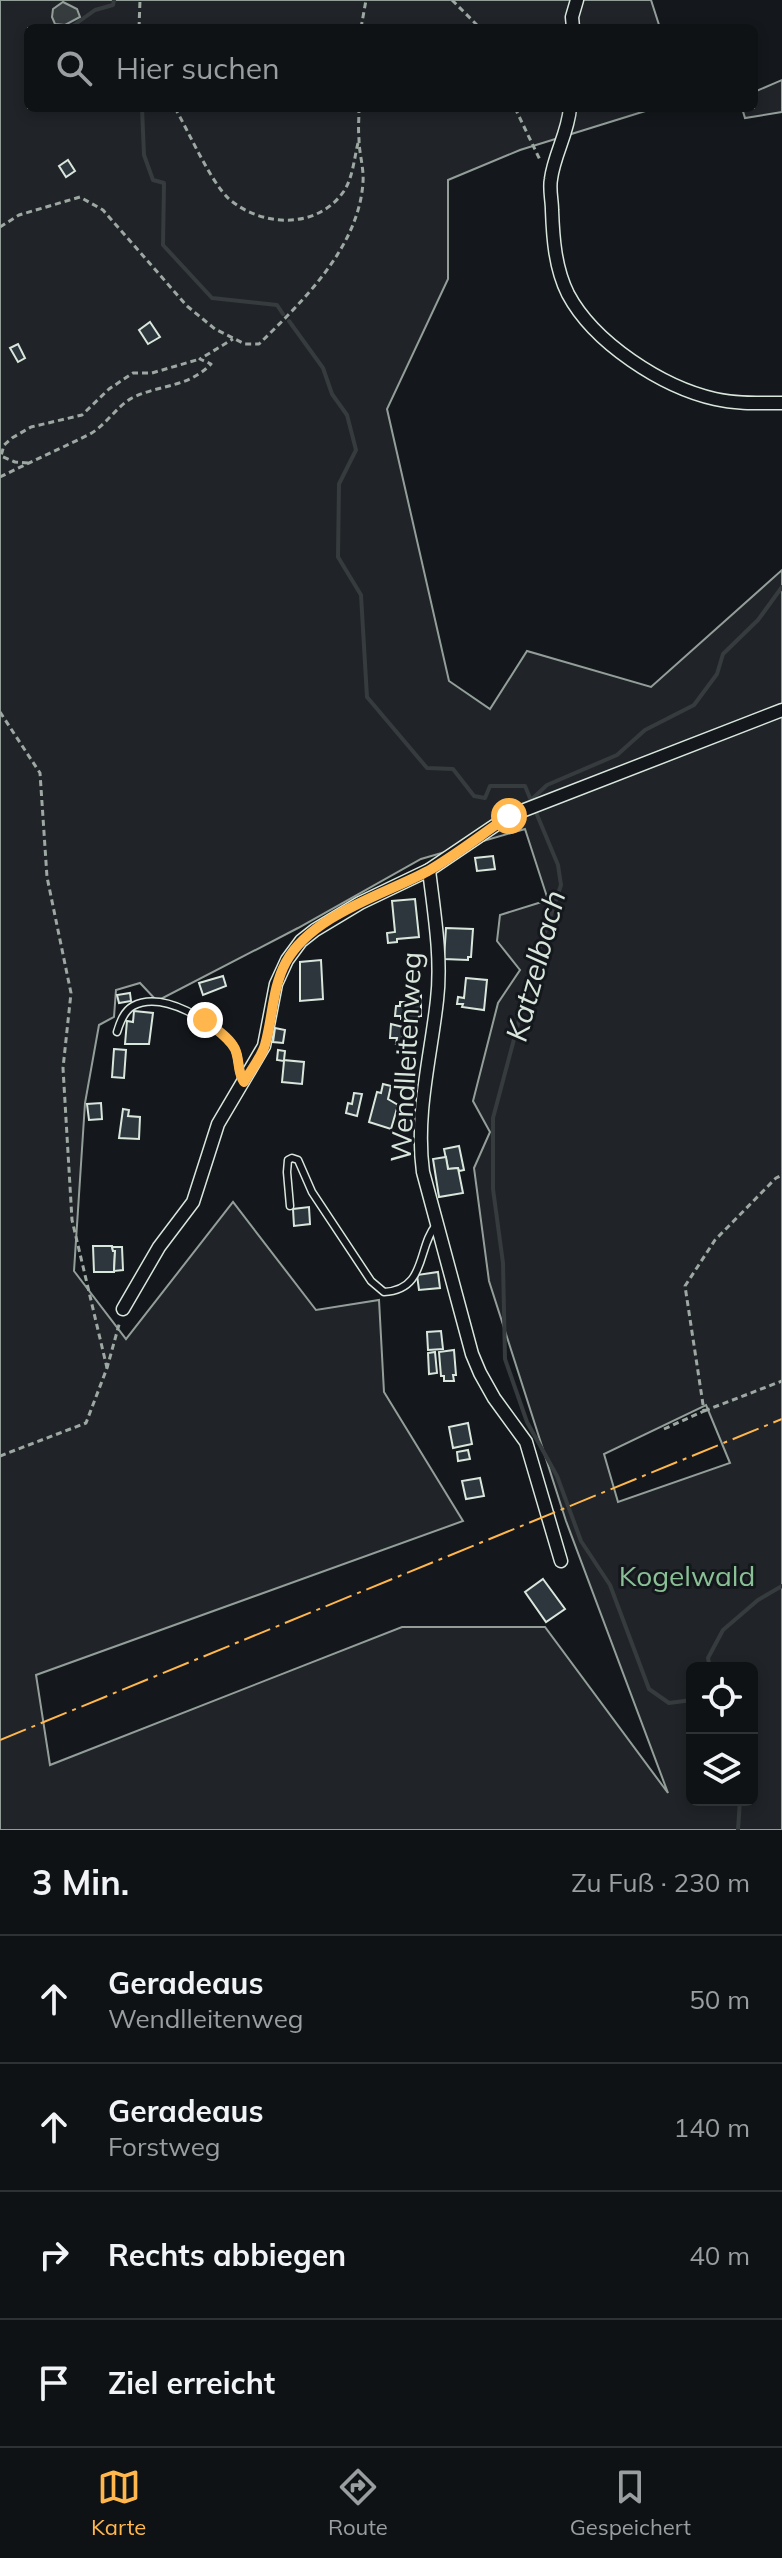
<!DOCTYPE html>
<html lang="de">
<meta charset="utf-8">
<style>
:root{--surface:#0f1215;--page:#1d2022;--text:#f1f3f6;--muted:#9b9ea0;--line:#2f3234;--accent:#ffb74d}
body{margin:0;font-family:Mulish,sans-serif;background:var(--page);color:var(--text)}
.controls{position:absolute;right:24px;bottom:24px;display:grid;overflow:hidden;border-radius:12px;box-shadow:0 4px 12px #0003}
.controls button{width:72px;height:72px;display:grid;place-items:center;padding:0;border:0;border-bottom:2px solid var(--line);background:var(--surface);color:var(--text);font:40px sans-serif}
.stop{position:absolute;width:24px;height:24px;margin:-18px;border:6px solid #ffb74d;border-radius:50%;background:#fff}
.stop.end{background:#ffb74d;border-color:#fff;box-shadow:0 2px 8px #0008}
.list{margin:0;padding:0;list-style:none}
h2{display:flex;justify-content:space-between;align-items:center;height:104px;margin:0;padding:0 32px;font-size:34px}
h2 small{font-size:26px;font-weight:400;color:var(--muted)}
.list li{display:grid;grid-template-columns:52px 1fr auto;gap:24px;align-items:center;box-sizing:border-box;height:128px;padding:0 32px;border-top:2px solid var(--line)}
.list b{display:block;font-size:30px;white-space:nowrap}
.list p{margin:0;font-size:26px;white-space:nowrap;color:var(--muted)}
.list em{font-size:26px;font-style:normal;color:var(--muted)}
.icon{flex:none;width:44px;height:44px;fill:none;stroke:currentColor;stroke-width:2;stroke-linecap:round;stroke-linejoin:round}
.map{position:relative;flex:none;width:782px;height:1830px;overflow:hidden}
.search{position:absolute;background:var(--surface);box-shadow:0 4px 12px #0003;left:24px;right:24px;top:24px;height:88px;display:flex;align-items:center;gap:20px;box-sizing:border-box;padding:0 28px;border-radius:12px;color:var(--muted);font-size:30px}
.sheet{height:616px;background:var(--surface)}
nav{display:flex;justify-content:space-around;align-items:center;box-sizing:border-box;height:112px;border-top:2px solid var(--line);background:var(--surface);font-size:22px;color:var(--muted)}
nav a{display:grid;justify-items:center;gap:4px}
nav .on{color:var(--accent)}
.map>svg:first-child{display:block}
.green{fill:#202428;stroke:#939e99;stroke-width:2;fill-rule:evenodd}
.water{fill:#363b3e;stroke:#939e99;stroke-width:2}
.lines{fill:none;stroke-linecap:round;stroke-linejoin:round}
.stream{stroke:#363b3e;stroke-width:4}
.building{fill:#2c363c;stroke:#d8e6dc;stroke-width:2}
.service-casing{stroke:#d8e6dc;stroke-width:9}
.minor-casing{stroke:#d8e6dc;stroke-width:15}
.path{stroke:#9da8a2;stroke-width:3;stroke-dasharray:6 4;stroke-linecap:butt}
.service{stroke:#14181c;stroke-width:6}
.minor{stroke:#14181c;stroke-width:12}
.power{stroke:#ffb74d;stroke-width:2;stroke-dasharray:28 6 4 6;stroke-linecap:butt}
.route{stroke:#ffb74d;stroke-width:10}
.labels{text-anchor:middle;stroke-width:6;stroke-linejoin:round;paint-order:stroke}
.street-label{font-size:28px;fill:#d8e6dc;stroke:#14181c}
.park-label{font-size:28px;fill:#8ac095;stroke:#14181c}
.water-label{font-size:30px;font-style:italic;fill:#d8e6dc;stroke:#14181c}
</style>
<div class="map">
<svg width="782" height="1830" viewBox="0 0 782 1830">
<rect width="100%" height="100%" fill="#14181c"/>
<!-- green -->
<g class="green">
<path d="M0 0H651L660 28H28V108H655L520 150 448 180V279L387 409 449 681 490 709 527 651 651 687 782 570V1830H0ZM525 829 548 900 500 915 497 941 520 970 498 1003 473 1101 490 1132 474 1168 489 1281 566 1521 668 1793 545 1627H402L50 1765 36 1675 463 1521 384 1392 379 1300 316 1310 233 1202 126 1339 74 1271 85 1103 99 1025 114 1017 116 990 140 983 157 1001 298 928 421 859ZM706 1405 730 1463 618 1502 604 1454ZM692 1668H752V1800H692Z"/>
<polygon points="782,80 782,112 745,118 742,108 754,108 754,92"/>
</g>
<!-- water -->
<polygon class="water" points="63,2 77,9 80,17 65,25 55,24 52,17 53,9"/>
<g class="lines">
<!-- stream -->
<g class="stream">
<polyline points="70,28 95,10 113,5 114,0"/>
<polyline points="142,108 144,155 153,180 164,183 163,245 212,298 277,305 283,314"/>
<polyline points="289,321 323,368 332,394 347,415 356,450 339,484 338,557 361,595 367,697 427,768 453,769 474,796 485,798 490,786 525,786 558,865 561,885 533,968 493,1118 493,1189 503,1263 505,1359 527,1422 557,1476 581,1541 610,1585 649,1689 669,1703 692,1700"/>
<polyline points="531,800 547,785 617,755 645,730 694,705 717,674 723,654 758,620 782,587"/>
<polyline points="710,1668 708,1658 723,1630 758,1600 782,1586"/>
<polyline points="738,1830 740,1800"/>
</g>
</g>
<!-- building -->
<g class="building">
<polygon points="68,160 75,171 66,177 59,166"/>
<polygon points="150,322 160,337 148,344 139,330"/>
<polygon points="18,344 25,358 18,362 10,348"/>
<polygon points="493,856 495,869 477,871 475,858"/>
<polygon points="415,899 419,937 397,939 397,942 388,943 387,933 395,932 392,901"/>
<polygon points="446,928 473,929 471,957 468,957 468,960 444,959"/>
<polygon points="321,960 323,999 300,1001 300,962"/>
<polygon points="223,976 226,986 203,995 199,983"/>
<polygon points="466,978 487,980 484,1010 462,1007 463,1004 457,1004 458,997 464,998"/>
<polygon points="410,991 421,991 421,1016 419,1016 418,1020 401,1019 401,1016 395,1016 396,1006 400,1006 400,1002 410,1002"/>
<polygon points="130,993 131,1001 119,1003 117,995"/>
<polygon points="134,1011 153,1013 149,1044 125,1044 127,1021 133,1022"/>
<polygon points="391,1024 403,1027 402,1044 396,1044 397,1038 390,1038"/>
<polygon points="275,1028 285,1030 283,1043 273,1042"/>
<polygon points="114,1049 126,1050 124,1078 112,1077"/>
<polygon points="278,1050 285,1051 284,1060 304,1062 302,1084 282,1082 284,1061 277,1060"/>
<polygon points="383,1084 391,1086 388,1099 398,1105 391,1129 369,1122 377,1092 381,1093"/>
<polygon points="354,1093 362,1094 357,1116 346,1113 348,1103 352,1104"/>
<polygon points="101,1103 102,1119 89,1120 87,1104"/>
<polygon points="123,1109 129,1110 128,1116 140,1117 139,1139 119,1138"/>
<polygon points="459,1146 464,1170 459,1171 458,1168 448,1169 444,1149"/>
<polygon points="446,1157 448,1169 458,1168 463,1193 439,1197 433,1159"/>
<polygon points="309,1207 310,1224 294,1226 293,1209"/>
<polygon points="93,1246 112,1246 113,1251 115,1251 114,1272 94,1272"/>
<polygon points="112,1247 122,1247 123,1270 114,1271 115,1251 113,1251"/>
<polygon points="438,1272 440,1288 419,1290 417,1275"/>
<polygon points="441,1331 443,1349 428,1350 427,1332"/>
<polygon points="454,1350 456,1375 453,1375 454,1381 444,1381 444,1376 441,1376 439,1352"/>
<polygon points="435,1352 437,1373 429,1374 428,1353"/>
<polygon points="468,1423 472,1444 453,1448 449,1427"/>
<polygon points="468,1450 470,1459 458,1461 457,1452"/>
<polygon points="480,1478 484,1496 466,1499 462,1481"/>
<polygon points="543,1579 565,1609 546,1622 525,1592"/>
</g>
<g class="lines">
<!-- service casing -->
<g class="service-casing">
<g id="service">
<path d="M117 1032C120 1022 124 1011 133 1006 163 990 213 1022 232 1044 240 1054 237 1068 242 1079"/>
<path d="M290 1206 287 1172 288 1160 292 1158 298 1160 312 1192 371 1281 384 1292C427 1290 417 1247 436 1225"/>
</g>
</g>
<!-- minor casing -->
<g class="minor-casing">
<g id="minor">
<polyline points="573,28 572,17 577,0"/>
<path d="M570 108C568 133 554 155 551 179 549 189 552 200 552 210 553 238 555 268 568 294 594 343 662 387 715 399 736 404 760 403 782 403"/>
<path d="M429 870C434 912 442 958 437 1000 431 1056 415 1114 423 1172L472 1354 480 1373 494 1398 526 1442 561 1561"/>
<polyline points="123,1309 159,1247 193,1202 218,1124 264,1046 276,984 287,960 301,941 315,930 360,903 429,870 509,816 782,710"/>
</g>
</g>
<!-- path -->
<g class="path">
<polyline points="452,0 480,28"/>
<polyline points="139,28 140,0"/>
<polyline points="361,28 366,0"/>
<path d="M175 108C189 132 210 181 229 199 263 228 318 229 344 191 353 177 354 159 358 143"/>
<polyline points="515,108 541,162"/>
<path d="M0 227 19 215 80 197 103 210 187 306 215 329 245 344H259C303 301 359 247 363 182 364 168 359 153 359 139 358 129 359 118 359 108"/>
<polyline points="28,463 15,462 1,456 4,445 12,438 31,427 82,415 109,389 133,373 152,373 200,359"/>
<path d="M0 477C30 462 60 449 90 434 106 425 116 407 132 398 160 384 188 388 211 364L200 359 233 339"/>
<polyline points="0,712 40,773 47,877 71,993 63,1068 72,1220 107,1368"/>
<polyline points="704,1411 782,1381"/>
<polyline points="664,1429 704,1411 685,1286 715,1240 776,1178 782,1175"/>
<polyline points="0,1456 86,1423 107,1368 120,1321"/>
</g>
<!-- service -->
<use href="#service" class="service"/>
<!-- minor -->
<use href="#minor" class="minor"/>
<!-- power -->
<polyline class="power" points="0,1740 782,1419"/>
</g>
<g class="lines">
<!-- route -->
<path class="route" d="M205 1020C214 1028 229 1037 235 1049 240 1060 237 1072 244 1082 251 1070 261 1058 265 1045 273 1017 272 988 286 962 312 915 383 895 428 871 456 855 482 834 509 816"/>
</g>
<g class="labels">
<!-- street labels -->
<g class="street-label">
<text transform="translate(406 1057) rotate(-87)" y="10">Wendlleitenweg</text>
</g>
<!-- park labels -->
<g class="park-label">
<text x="687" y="1586">Kogelwald</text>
</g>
<!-- water labels -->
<g class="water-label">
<text transform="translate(536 966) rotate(-75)" y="10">Katzelbach</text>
</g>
</g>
</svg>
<div class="controls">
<button><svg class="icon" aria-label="locate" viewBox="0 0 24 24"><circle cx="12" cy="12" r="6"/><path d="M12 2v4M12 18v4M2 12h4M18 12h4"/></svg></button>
<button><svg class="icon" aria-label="layers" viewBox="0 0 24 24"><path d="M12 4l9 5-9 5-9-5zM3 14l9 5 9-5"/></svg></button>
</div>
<div class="stop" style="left:509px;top:816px"></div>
<div class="stop end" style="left:205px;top:1020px"></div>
<div class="search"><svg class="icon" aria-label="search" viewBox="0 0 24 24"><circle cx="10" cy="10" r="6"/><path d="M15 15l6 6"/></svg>Hier suchen</div>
</div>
<section class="sheet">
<h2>3 Min.<small>Zu Fuß · 230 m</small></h2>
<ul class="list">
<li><svg class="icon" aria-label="ahead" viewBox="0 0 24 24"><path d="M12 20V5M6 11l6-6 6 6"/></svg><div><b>Geradeaus</b><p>Wendlleitenweg</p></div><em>50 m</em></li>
<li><svg class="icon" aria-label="ahead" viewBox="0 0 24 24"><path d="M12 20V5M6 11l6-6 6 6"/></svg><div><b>Geradeaus</b><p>Forstweg</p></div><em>140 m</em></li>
<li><svg class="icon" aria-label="right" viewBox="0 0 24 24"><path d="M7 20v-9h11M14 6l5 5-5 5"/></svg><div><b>Rechts abbiegen</b></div><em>40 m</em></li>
<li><svg class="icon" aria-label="arrive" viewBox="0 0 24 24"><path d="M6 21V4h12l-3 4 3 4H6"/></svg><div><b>Ziel erreicht</b></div></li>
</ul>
</section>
<nav>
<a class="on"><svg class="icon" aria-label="map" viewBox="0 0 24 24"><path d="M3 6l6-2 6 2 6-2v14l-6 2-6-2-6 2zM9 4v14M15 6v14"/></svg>Karte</a>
<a><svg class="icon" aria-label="directions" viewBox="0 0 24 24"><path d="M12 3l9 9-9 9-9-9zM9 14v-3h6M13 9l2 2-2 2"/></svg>Route</a>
<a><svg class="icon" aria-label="saved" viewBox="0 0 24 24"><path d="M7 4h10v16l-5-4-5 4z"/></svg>Gespeichert</a>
</nav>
